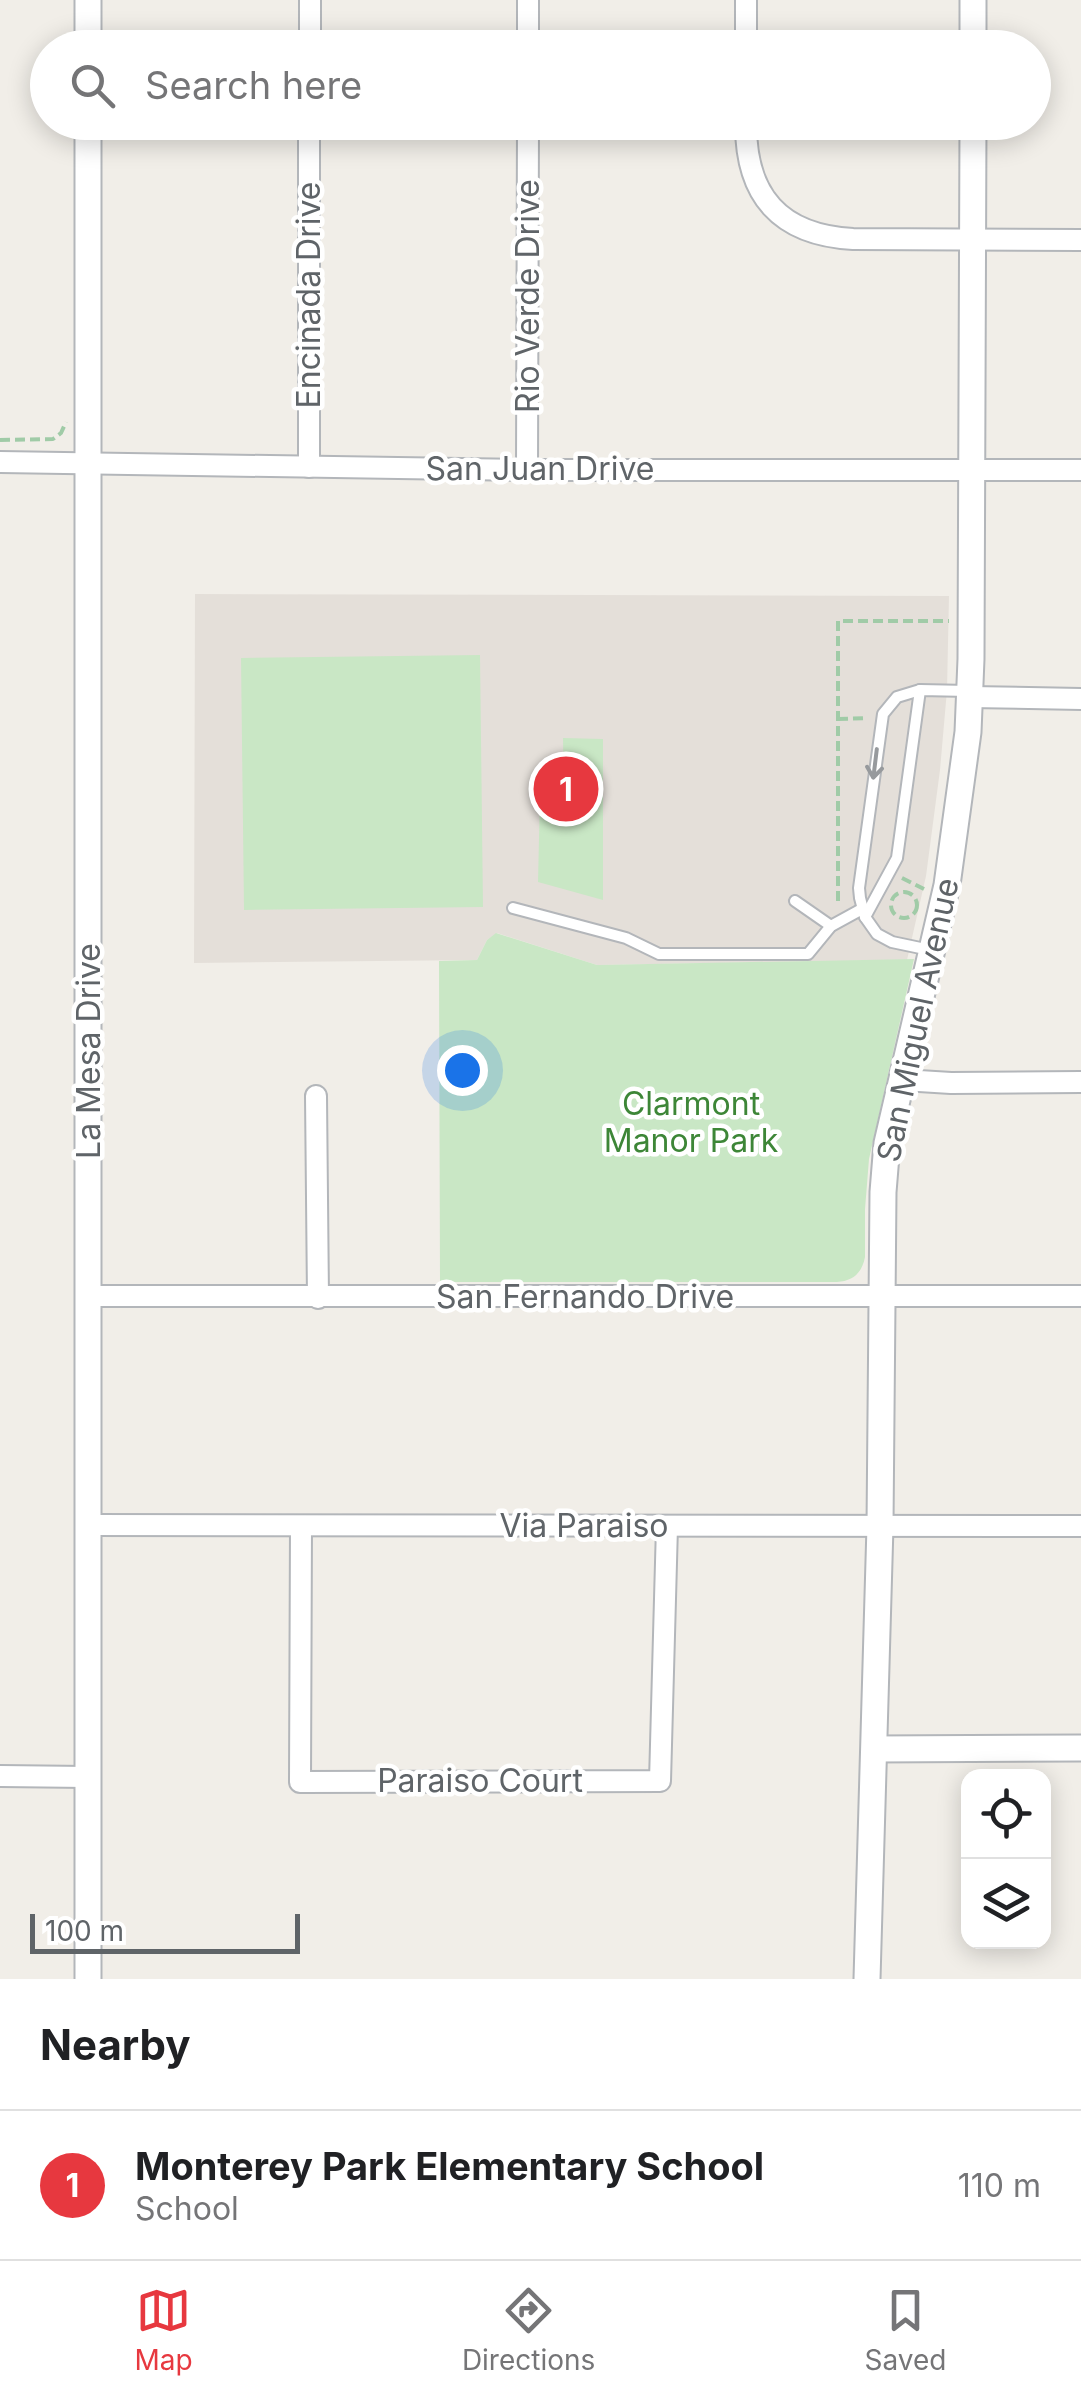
<!DOCTYPE html>
<style>
:root{--surface:#fff;--page:#f6f6f6;--text:#202124;--muted:#757577;--line:#e0e0e0;--accent:#e7383f}
body{margin:0;font-family:Inter,sans-serif;background:var(--page);color:var(--text)}
.controls{position:absolute;right:30px;bottom:30px;display:grid;overflow:hidden;border-radius:20px;box-shadow:0 5px 25px #0003}
.controls button{width:90px;height:90px;display:grid;place-items:center;padding:0;border:0;border-bottom:2px solid var(--line);background:var(--surface);color:var(--text);font:50px sans-serif}
.scale{position:absolute;left:30px;bottom:25px;width:270px;box-sizing:border-box;padding-left:10px;border:5px solid #5f6468;border-top:0;font-size:28px;line-height:35px;white-space:nowrap;color:#5f6468;-webkit-text-stroke:8px #fff;paint-order:stroke}
.you{position:absolute;left:462px;top:1070px;width:35px;height:35px;margin:-25px;border:8px solid #fff;border-radius:50%;background:#1a73e8;box-shadow:0 0 0 15px #1a73e833}
.badge{display:grid;place-items:center;width:65px;height:65px;border-radius:50%;background:var(--accent);color:#fff;font-size:32px;font-weight:700}
.pin{position:absolute;translate:-50% -50%;border:5px solid #fff;box-shadow:0 2px 10px #0006}
.list{margin:0;padding:0;list-style:none}
h2{display:flex;justify-content:space-between;align-items:center;height:130px;margin:0;padding:0 40px;font-size:42px}
h2 small{font-size:32px;font-weight:400;color:var(--muted)}
.list li{display:grid;grid-template-columns:65px 1fr auto;gap:30px;align-items:center;box-sizing:border-box;height:150px;padding:0 40px;border-top:2px solid var(--line)}
.list b{display:block;font-size:38px;white-space:nowrap}
.list p{margin:0;font-size:32px;white-space:nowrap;color:var(--muted)}
.list em{font-size:32px;font-style:normal;color:var(--muted)}
.icon{flex:none;width:55px;height:55px;fill:none;stroke:currentColor;stroke-width:2;stroke-linecap:round;stroke-linejoin:round}
.map{position:relative;flex:none;width:1081px;height:1979px;overflow:hidden}
.search{position:absolute;background:var(--surface);box-shadow:0 5px 25px #0003;left:30px;right:30px;top:30px;height:110px;display:flex;align-items:center;gap:25px;box-sizing:border-box;padding:0 35px;border-radius:55px;color:var(--muted);font-size:38px}
.sheet{height:280px;background:var(--surface)}
nav{display:flex;justify-content:space-around;align-items:center;box-sizing:border-box;height:140px;border-top:2px solid var(--line);background:var(--surface);font-size:28px;color:var(--muted)}
nav a{display:grid;justify-items:center;gap:5px}
nav .on{color:var(--accent)}
.map>svg:first-child{display:block}
.education{fill:#e4dfd9}
.green{fill:#c9e7c5}
.lines{fill:none;stroke-linecap:round;stroke-linejoin:round}
.service-casing{stroke:#b3b6ba;stroke-width:14}
.minor-casing{stroke:#b3b6ba;stroke-width:24}
.tertiary-casing{stroke:#b3b6ba;stroke-width:29}
.path{stroke:#a0cba7;stroke-width:4;stroke-dasharray:10 5;stroke-linecap:butt}
.service{stroke:#fff;stroke-width:10}
.minor{stroke:#fff;stroke-width:20}
.tertiary{stroke:#fff;stroke-width:25}
.oneway{stroke:#979a9d}
.labels{text-anchor:middle;stroke-width:9;stroke-linejoin:round;paint-order:stroke}
.street-label{font-size:32px;fill:#5f6468;stroke:#fff}
.park-label{font-size:32px;fill:#3d8637;stroke:#fff}
</style>
<div class="map">
<svg width="1081" height="1979" viewBox="0 0 1081 1979">
<rect width="100%" height="100%" fill="#f1eee8"/>
<!-- education -->
<polygon class="education" points="195,594 949,596 947,690 940,770 926,876 907,960 597,965 497,933 487,940 477,960 194,963"/>
<!-- green -->
<g class="green">
<polygon points="480,655 483,907 244,910 241,658"/>
<polygon points="563,738 603,739 603,900 538,882 540,795 564,796"/>
<path d="M496 933 597 965 914 959 869 1159 865 1209V1257C862 1273 853 1281 837 1282H440L439 961 477 960 487 940Z"/>
</g>
<g class="lines">
<!-- service casing -->
<g class="service-casing">
<g id="service">
<polyline points="920,690 897,697 883,714 859,888 860,898 865,917 877,934 892,942 930,950"/>
<polyline points="795,901 831,926"/>
<polyline points="513,908 626,938 659,954 808,954 831,926 862,909"/>
<polyline points="865,917 897,858 920,690 969,691"/>
</g>
</g>
<!-- minor casing -->
<g class="minor-casing">
<g id="minor">
<polyline points="310,48 310,0"/>
<polyline points="528,48 528,0"/>
<polyline points="746,48 746,0"/>
<path d="M746 122C745 196 780 235 853 239L1081 240"/>
<polyline points="0,462 527,470 1081,470"/>
<polyline points="309,467 309,122"/>
<polyline points="527,470 528,122"/>
<polyline points="970,697 1081,699"/>
<polyline points="903,1080 951,1083 1081,1082"/>
<polyline points="316,1096 318,1298"/>
<polyline points="89,1296 1081,1296"/>
<polyline points="88,1525 1081,1526"/>
<polyline points="301,1526 300,1782 660,1781 667,1526"/>
<polyline points="0,1776 87,1777"/>
</g>
</g>
<!-- tertiary casing -->
<g class="tertiary-casing">
<g id="tertiary">
<polyline points="88,0 88,48"/>
<polyline points="973,0 973,48"/>
<polyline points="875,1749 1081,1748"/>
<polyline points="88,1979 88,122"/>
<polyline points="867,1979 880,1526 883,1192 887,1143 947,885 968,732 971,659 973,122"/>
</g>
</g>
<!-- path -->
<g class="path">
<polyline points="0,440 53,439 61,433 66,422"/>
<polyline points="838,719 867,718"/>
<polyline points="902,878 924,889"/>
<circle cx="904" cy="905" r="13"/>
<polyline points="838,901 838,621 949,621"/>
</g>
<!-- service -->
<use href="#service" class="service"/>
<!-- minor -->
<use href="#minor" class="minor"/>
<!-- tertiary -->
<use href="#tertiary" class="tertiary"/>
</g>
<!-- one-way arrows -->
<defs><path id="oneway-shaft" d="M-6 0H5M1.5-3L5.5 0L1.5 3" fill="none" stroke-width="1.6" stroke-linecap="round" stroke-linejoin="round" transform="scale(2.5)"/></defs>
<use class="oneway" href="#oneway-shaft" transform="translate(875 764) rotate(97)"/>
<g class="labels">
<!-- street labels -->
<g class="street-label">
<text transform="translate(309 295) rotate(-90)" y="11">Encinada Drive</text>
<text transform="translate(528 296) rotate(-90)" y="11">Rio Verde Drive</text>
<text x="540" y="480">San Juan Drive</text>
<text transform="translate(918 1020) rotate(-78)" y="11">San Miguel Avenue</text>
<text transform="translate(89 1051) rotate(-90)" y="11">La Mesa Drive</text>
<text x="585" y="1308">San Fernando Drive</text>
<text x="584" y="1537">Via Paraiso</text>
<text x="480" y="1792">Paraiso Court</text>
</g>
<!-- park labels -->
<g class="park-label">
<text x="691" y="1115">Clarmont<tspan x="691" dy="37">Manor Park</tspan></text>
</g>
</g>
</svg>
<div class="controls">
<button><svg class="icon" aria-label="locate" viewBox="0 0 24 24"><circle cx="12" cy="12" r="6"/><path d="M12 2v4M12 18v4M2 12h4M18 12h4"/></svg></button>
<button><svg class="icon" aria-label="layers" viewBox="0 0 24 24"><path d="M12 4l9 5-9 5-9-5zM3 14l9 5 9-5"/></svg></button>
</div>
<div class="scale">100 m</div>
<div class="you"></div>
<div class="pin badge" style="left:566px;top:789px">1</div>
<div class="search"><svg class="icon" aria-label="search" viewBox="0 0 24 24"><circle cx="10" cy="10" r="6"/><path d="M15 15l6 6"/></svg>Search here</div>
</div>
<section class="sheet">
<h2>Nearby<small></small></h2>
<ul class="list">
<li><span class="badge">1</span><div><b>Monterey Park Elementary School</b><p>School</p></div><em>110 m</em></li>
</ul>
</section>
<nav>
<a class="on"><svg class="icon" aria-label="map" viewBox="0 0 24 24"><path d="M3 6l6-2 6 2 6-2v14l-6 2-6-2-6 2zM9 4v14M15 6v14"/></svg>Map</a>
<a><svg class="icon" aria-label="directions" viewBox="0 0 24 24"><path d="M12 3l9 9-9 9-9-9zM9 14v-3h6M13 9l2 2-2 2"/></svg>Directions</a>
<a><svg class="icon" aria-label="saved" viewBox="0 0 24 24"><path d="M7 4h10v16l-5-4-5 4z"/></svg>Saved</a>
</nav>
